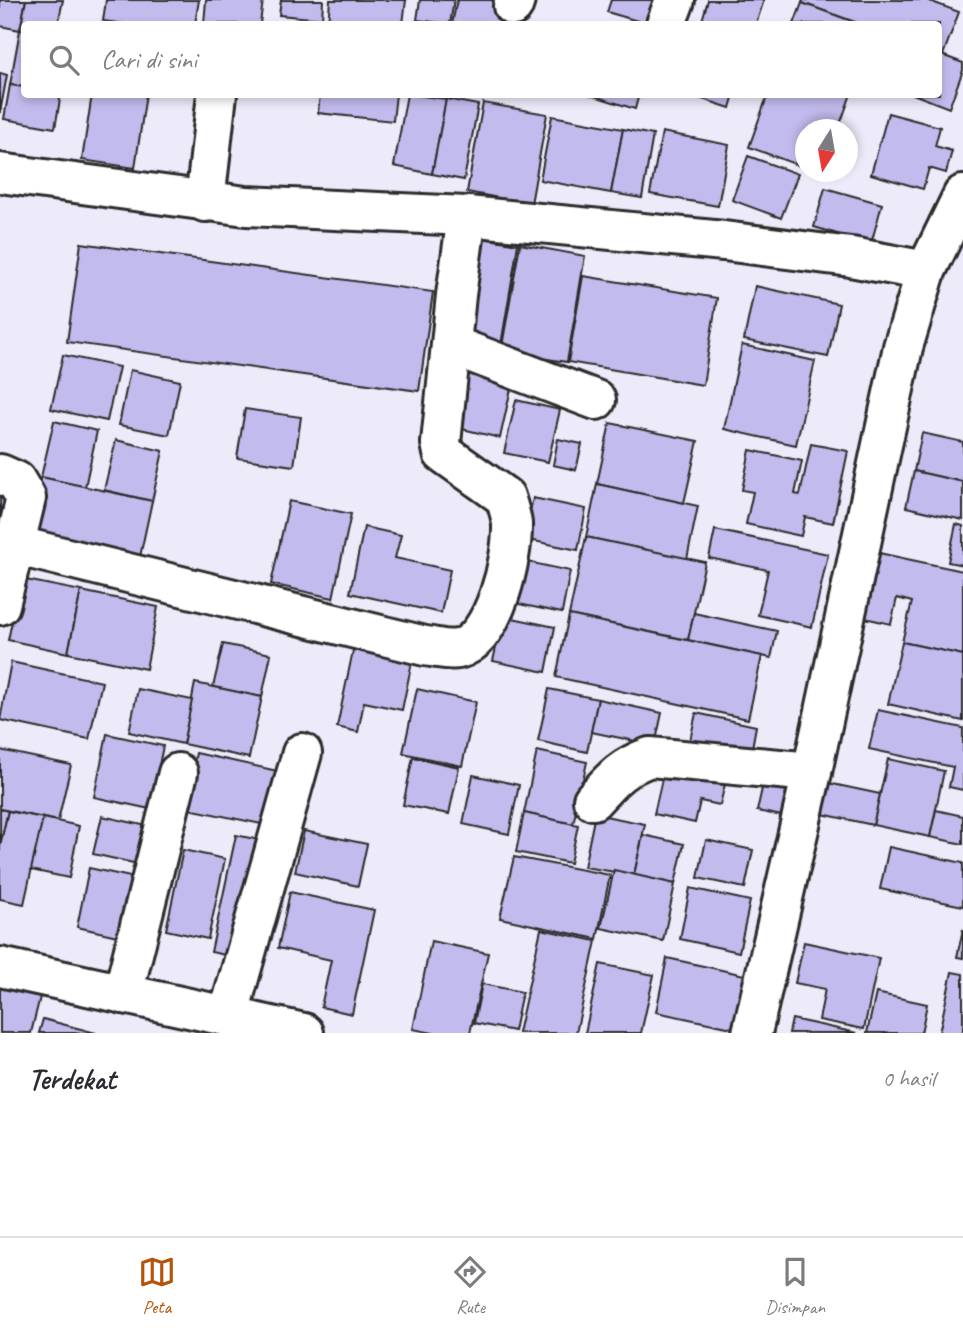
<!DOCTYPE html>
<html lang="id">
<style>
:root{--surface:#fff;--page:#f7f7f7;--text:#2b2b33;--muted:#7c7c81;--line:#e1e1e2;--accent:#b45309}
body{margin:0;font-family:Caveat,sans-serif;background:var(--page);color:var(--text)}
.compass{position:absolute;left:795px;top:119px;width:63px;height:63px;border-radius:50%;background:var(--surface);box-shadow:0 4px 10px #0003;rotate:191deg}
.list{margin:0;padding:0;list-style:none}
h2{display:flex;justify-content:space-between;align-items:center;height:91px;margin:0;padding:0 28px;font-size:30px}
h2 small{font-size:23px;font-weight:400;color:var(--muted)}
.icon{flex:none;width:38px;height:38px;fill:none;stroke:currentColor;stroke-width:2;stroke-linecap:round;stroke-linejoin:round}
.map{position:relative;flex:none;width:963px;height:1033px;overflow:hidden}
.search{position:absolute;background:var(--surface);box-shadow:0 4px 10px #0003;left:21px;right:21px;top:21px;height:77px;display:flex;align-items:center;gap:18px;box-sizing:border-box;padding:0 24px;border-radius:7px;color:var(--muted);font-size:26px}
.sheet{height:203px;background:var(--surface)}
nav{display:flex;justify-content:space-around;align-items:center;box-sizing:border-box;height:98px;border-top:2px solid var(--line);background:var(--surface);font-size:19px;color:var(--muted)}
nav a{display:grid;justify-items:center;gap:4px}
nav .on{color:var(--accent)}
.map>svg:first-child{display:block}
.building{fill:#c2bbed;stroke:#2b2b2b;stroke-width:2}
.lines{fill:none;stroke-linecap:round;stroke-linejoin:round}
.street-casing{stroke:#2b2b2b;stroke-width:44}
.secondary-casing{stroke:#2b2b2b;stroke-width:44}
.street{stroke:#fff;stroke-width:38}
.secondary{stroke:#fff;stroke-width:38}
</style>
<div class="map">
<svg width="963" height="1033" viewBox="0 0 963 1033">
<rect width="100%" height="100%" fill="#edebfa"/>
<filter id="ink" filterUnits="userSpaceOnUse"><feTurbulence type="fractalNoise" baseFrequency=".0143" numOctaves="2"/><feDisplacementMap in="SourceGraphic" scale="14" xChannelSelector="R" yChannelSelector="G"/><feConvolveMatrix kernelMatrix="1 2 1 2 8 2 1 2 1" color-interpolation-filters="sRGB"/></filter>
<g filter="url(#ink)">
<!-- building -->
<g class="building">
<polygon points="0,0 26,0 20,30 0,26"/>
<polygon points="26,0 63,0 58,24 24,24 24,30 20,30"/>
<polygon points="106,0 199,0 195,24 125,24 103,21"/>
<polygon points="206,0 263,0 260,24 204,24"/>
<polygon points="281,0 323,0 322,19 279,15"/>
<polygon points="330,0 406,0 403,24 328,24"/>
<polygon points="420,0 454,0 450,24 417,20"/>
<polygon points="457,0 506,0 501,24 452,24"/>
<polygon points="611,0 668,0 648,24 607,12"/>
<polygon points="708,0 764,0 756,24 701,24"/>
<polygon points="803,0 927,0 959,12 943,55 939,54 939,24 860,24 802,3"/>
<polygon points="802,3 860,24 794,24"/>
<polygon points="20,30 24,30 24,87 10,85"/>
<polygon points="939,54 963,63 963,70 949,108 913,94 939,94"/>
<polygon points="0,73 7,75 0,113"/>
<polygon points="10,85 24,87 24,94 61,94 55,128 4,119"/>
<polygon points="92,94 146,94 135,168 82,160"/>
<polygon points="320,94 396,94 393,121 318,113"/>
<polygon points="407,94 446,99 432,174 394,166"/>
<polygon points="588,94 639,94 635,109"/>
<polygon points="687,94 734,94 730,108"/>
<polygon points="768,94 851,94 838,130 806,130 806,168 749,147"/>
<polygon points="446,99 478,105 464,180 432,174"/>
<polygon points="483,103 547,114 531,204 467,192"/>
<polygon points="888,113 940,127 935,146 952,151 946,173 929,168 923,189 871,174"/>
<polygon points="552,116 623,129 611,193 540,180"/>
<polygon points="623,129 653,135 642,198 611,193"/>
<polygon points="662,132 729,145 718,206 650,194"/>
<polygon points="748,156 798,174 781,218 732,200"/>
<polygon points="825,188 882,204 871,244 814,227"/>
<polygon points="477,237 518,244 500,351 460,344"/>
<polygon points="81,243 433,292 419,391 67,342"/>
<polygon points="520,244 585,256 567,362 501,352"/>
<polygon points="583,276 717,298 703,385 568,362"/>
<polygon points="755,286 839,304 828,357 744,340"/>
<polygon points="742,345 815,361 796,445 724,429"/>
<polygon points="63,355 119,367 107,421 51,409"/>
<polygon points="467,365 514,375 500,438 454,427"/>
<polygon points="130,370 180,381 169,435 119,425"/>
<polygon points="516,400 560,410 548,462 504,453"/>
<polygon points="245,409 301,417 294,466 237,458"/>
<polygon points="54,421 97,431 85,487 41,477"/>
<polygon points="610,423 698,441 684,503 597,484"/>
<polygon points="922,433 963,442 963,482 914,471"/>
<polygon points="558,439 582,444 576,470 553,465"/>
<polygon points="116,440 163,451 152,501 104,490"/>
<polygon points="811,444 848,451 833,523 805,517 801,536 746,524 753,492 742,490 750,450 802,461 795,494 800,495"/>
<polygon points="914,471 963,482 963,520 906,507"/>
<polygon points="41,477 152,501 138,566 27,542"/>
<polygon points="0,483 13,489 0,520"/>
<polygon points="597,484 698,506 687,559 586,537"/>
<polygon points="533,498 586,509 578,550 524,539"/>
<polygon points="289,501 351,514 333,598 271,584"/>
<polygon points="956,524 963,526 963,565 948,562"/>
<polygon points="364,527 401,535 395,558 450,570 441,613 350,593"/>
<polygon points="715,530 828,554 812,627 758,615 768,570 709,558"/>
<polygon points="586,537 705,562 688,640 569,615"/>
<polygon points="879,553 963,571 963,655 902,642 912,602 897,598 891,624 865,618"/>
<polygon points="523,561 570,571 562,613 514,603"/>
<polygon points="21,579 81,591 68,653 8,640"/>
<polygon points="81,591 158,607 146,669 68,653"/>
<polygon points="694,613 777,631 771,658 688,640"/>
<polygon points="569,615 762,656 748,719 556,677"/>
<polygon points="503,616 555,627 546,672 493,661"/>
<polygon points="355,641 412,662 402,710 364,702 358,732 337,727"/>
<polygon points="902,642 963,655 963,721 888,704"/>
<polygon points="223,644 271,654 262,697 213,687"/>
<polygon points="11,662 102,682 89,739 0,720"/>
<polygon points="195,683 262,697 249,758 183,744"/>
<polygon points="138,689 192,700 183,744 129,732"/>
<polygon points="417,689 476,702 462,766 403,753"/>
<polygon points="549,689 598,699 587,752 538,741"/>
<polygon points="598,699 662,713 655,745 591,732"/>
<polygon points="878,710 963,728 963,790 949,787 953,767 869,749"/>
<polygon points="696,713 756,726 750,759 689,745"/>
<polygon points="107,734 163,746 150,809 94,797"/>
<polygon points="0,750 71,765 58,821 0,809"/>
<polygon points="537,751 587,762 573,824 524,813"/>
<polygon points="196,753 282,772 271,826 184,808"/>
<polygon points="413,757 459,767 449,814 403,805"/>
<polygon points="888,759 944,771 930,837 873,825"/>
<polygon points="664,770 725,784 720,805 700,801 695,823 654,814"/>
<polygon points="473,775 519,785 509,834 463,824"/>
<polygon points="765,775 797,782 782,816 757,811"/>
<polygon points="828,783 880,794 873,825 822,814"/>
<polygon points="0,809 8,811 0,846"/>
<polygon points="936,810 963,816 963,844 930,837"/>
<polygon points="8,811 43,818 24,904 0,899 0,846"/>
<polygon points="524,813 578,825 570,863 516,852"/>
<polygon points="595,814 645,824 634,875 584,867"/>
<polygon points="102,816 147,826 138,864 93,854"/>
<polygon points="43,818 79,826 69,878 31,870"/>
<polygon points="304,831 367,844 358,886 295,872"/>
<polygon points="236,835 264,841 239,958 211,952"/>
<polygon points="643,835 684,844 675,884 634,875"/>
<polygon points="706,840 753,850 745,888 698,878"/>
<polygon points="889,847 963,863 963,906 880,889"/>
<polygon points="183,850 225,859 208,939 166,930"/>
<polygon points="514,857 610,875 597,939 500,918"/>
<polygon points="89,868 135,878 122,937 77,927"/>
<polygon points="614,870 675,884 663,941 601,928"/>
<polygon points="690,888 750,901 739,952 680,939"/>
<polygon points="290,892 374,910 352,1014 321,1007 331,960 278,948"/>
<polygon points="541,929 596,941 576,1033 518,1033"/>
<polygon points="963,929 963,958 957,957"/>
<polygon points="431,941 488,953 470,1033 433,1033 413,1029"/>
<polygon points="804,942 879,958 864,1029 819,1020 825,989 795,983"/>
<polygon points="667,958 749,976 737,1029 656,1012"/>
<polygon points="600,964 654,975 641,1033 585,1033"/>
<polygon points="952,972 963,974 963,1033 939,1033"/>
<polygon points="0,982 41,993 31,1033 0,1033"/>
<polygon points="482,984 522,992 514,1031 474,1023"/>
<polygon points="876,993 927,1004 921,1033 867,1033"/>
<polygon points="43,1019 96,1033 39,1033"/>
<polygon points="792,1019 857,1033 789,1033"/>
</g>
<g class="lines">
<!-- street casing -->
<g class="street-casing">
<g id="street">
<polyline points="513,6 515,0"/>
<polyline points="666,24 675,0"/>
<polyline points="0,173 246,206 467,216 724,241 851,257 926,271"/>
<polyline points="205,202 217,94"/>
<polyline points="451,345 596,400"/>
<polyline points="0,474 16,481 26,498 0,605"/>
<path d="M14 545 425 646C434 647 448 651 458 649 495 640 513 557 512 524 511 515 508 506 505 497L443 453 441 443 456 295 467 216"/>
<path d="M593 800C613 778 622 767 650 757L812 772"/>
<polyline points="123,994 178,773"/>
<polyline points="228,1017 302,753"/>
<polyline points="752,1033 812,772 903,347 926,271 963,195"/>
</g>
</g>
<!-- secondary casing -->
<g class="secondary-casing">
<polyline id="secondary" points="0,967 304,1033"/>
</g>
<!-- street -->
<use href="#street" class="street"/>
<!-- secondary -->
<use href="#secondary" class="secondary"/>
</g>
</g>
</svg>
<svg class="compass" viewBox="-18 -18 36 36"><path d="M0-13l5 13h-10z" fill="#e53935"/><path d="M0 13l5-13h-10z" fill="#7c7c81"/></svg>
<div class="search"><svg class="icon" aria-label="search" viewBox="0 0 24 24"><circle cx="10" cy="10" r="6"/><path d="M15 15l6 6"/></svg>Cari di sini</div>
</div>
<section class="sheet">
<h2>Terdekat<small>0 hasil</small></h2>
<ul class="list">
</ul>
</section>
<nav>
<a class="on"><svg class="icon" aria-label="map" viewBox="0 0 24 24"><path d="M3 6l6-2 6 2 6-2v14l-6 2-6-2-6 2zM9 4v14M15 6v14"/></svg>Peta</a>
<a><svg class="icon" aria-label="directions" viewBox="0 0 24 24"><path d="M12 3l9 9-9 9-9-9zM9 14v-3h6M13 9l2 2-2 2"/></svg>Rute</a>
<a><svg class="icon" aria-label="saved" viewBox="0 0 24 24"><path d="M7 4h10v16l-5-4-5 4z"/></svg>Disimpan</a>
</nav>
